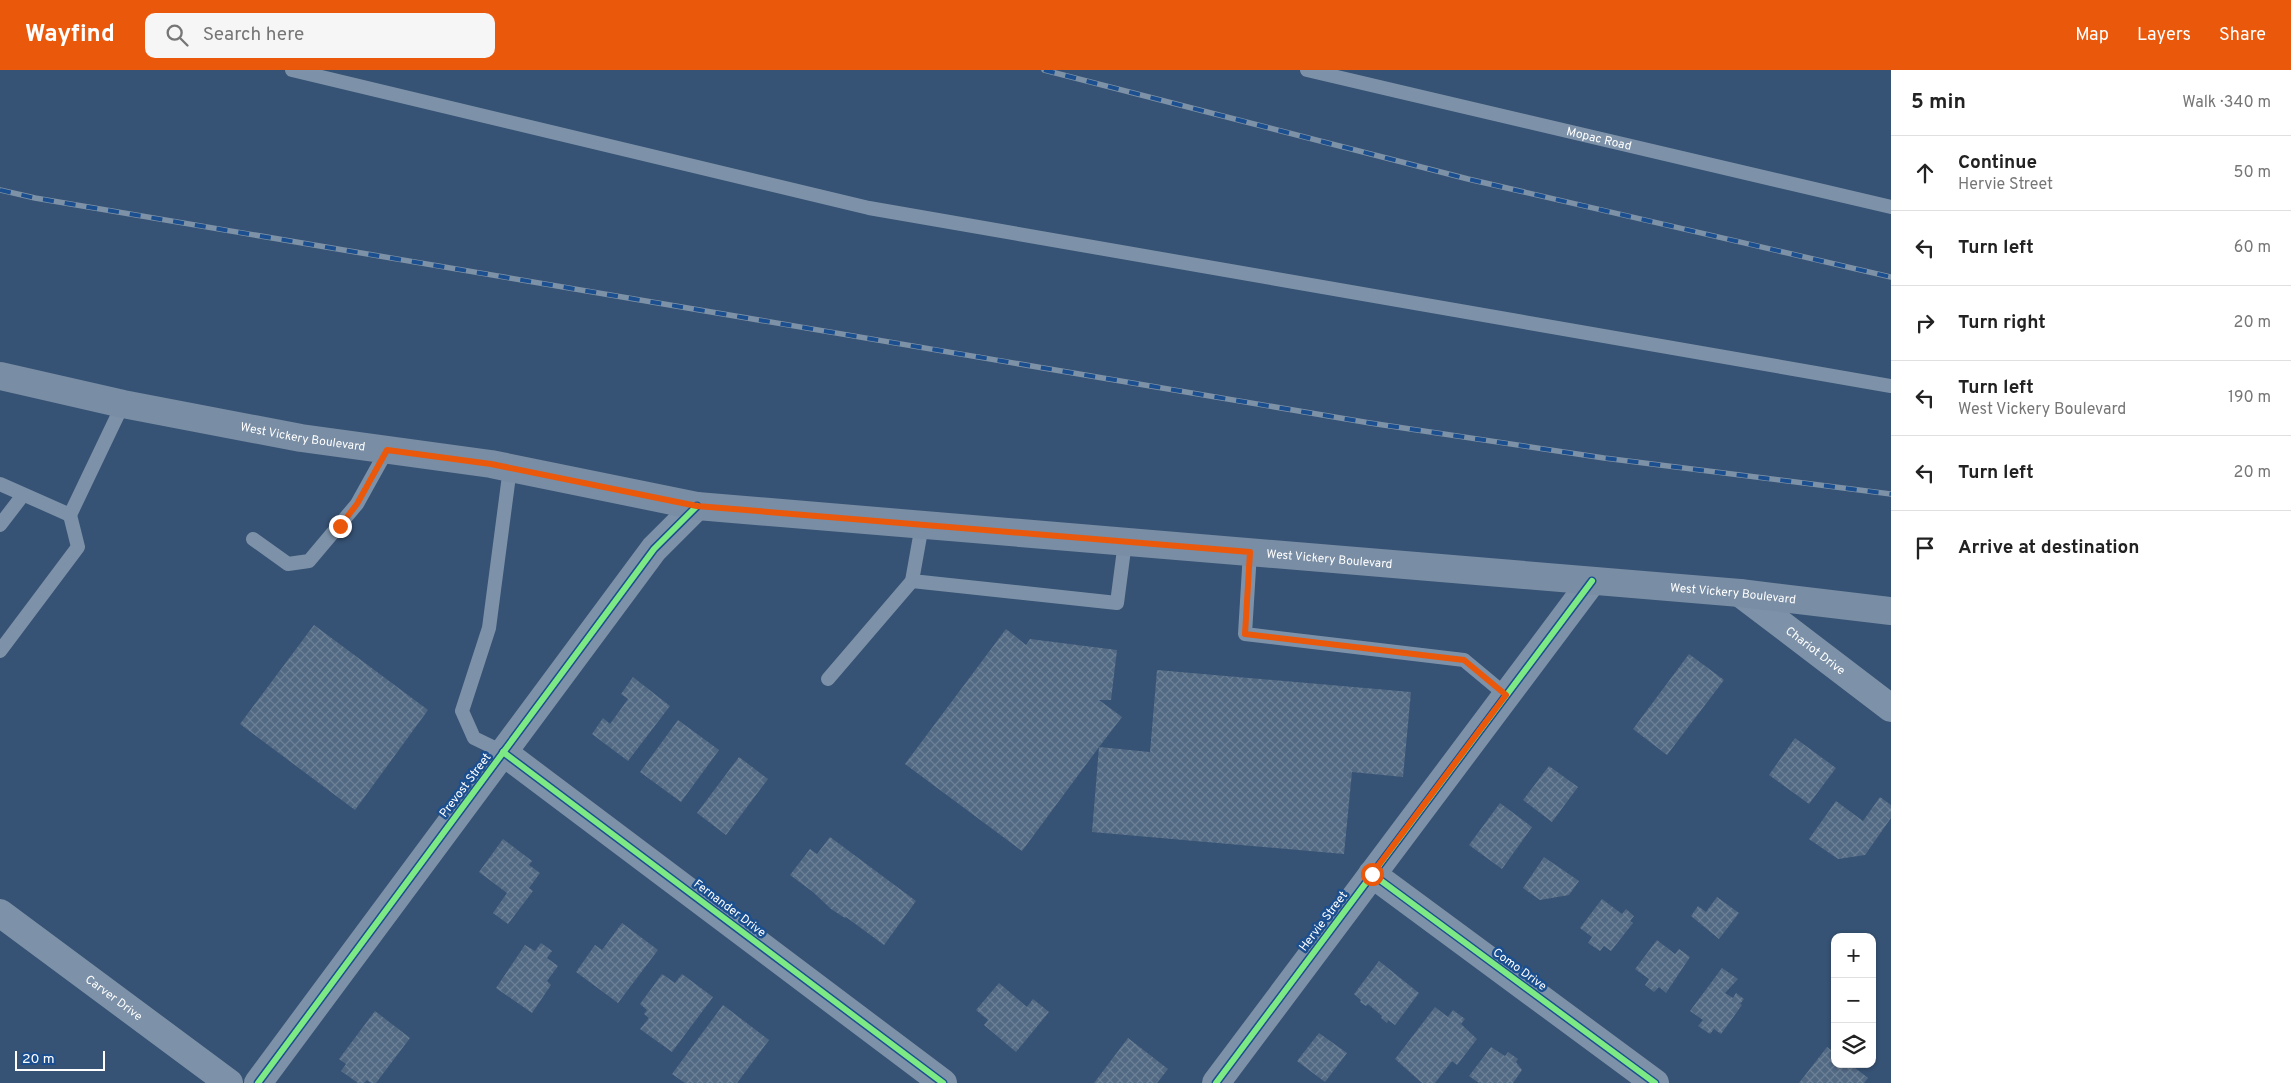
<!DOCTYPE html>
<meta charset="utf-8">
<style>
:root{--surface:#fff;--page:#f6f6f6;--text:#222;--muted:#767676;--line:#e0e0e0;--accent:#ea580c}
body{margin:0;font-family:Overpass,sans-serif;background:var(--page);color:var(--text)}
.controls{position:absolute;right:15px;bottom:15px;display:grid;overflow:hidden;border-radius:10px;box-shadow:0 1px 4px #0004}
.controls button{width:45px;height:45px;display:grid;place-items:center;padding:0;border:0;border-bottom:1px solid var(--line);background:var(--surface);color:var(--text);font:25px sans-serif}
.scale{position:absolute;left:15px;bottom:12px;width:90px;box-sizing:border-box;padding-left:5px;border:2px solid #fff;border-top:0;font-size:14px;line-height:18px;white-space:nowrap;color:#fff;-webkit-text-stroke:4px #1b4f8f;paint-order:stroke}
.stop{position:absolute;width:15px;height:15px;margin:-11px;border:4px solid #ea580c;border-radius:50%;background:#fff}
.stop.end{background:#ea580c;border-color:#fff;box-shadow:0 1px 5px #0008}
.list{margin:0;padding:0;list-style:none}
h2{display:flex;justify-content:space-between;align-items:center;height:65px;margin:0;padding:0 20px;font-size:21px}
h2 small{font-size:16px;font-weight:400;color:var(--muted)}
.list li{display:grid;grid-template-columns:32px 1fr auto;gap:15px;align-items:center;box-sizing:border-box;height:75px;padding:0 20px;border-top:1px solid var(--line)}
.list b{display:block;font-size:19px;white-space:nowrap}
.list p{margin:0;font-size:16px;white-space:nowrap;color:var(--muted)}
.list em{font-size:16px;font-style:normal;color:var(--muted)}
.icon{flex:none;width:28px;height:28px;fill:none;stroke:currentColor;stroke-width:2;stroke-linecap:round;stroke-linejoin:round}
.map{position:relative;flex:none;width:1891px;height:1013px;overflow:hidden}
header{display:flex;align-items:center;gap:30px;box-sizing:border-box;height:70px;padding:0 25px;background:var(--accent);color:#fff}
header strong{font-size:24px}
nav{display:flex;gap:28px;margin-inline-start:auto;font-size:18px}
.search{width:350px;height:45px;background:var(--page);display:flex;align-items:center;gap:12px;box-sizing:border-box;padding:0 18px;border-radius:10px;color:var(--muted);font-size:19px}
main{display:flex}
aside{flex:1;background:var(--surface)}
.map>svg:first-child{display:block}
.building{fill:url(#building-cross-hatch)}
.lines{fill:none;stroke-linecap:round;stroke-linejoin:round}
.service{stroke:#7d92a8;stroke-width:14}
.minor{stroke:#7d92a8;stroke-width:28}
.secondary{stroke:#798da4;stroke-width:28}
.rail-casing{stroke:#7e92a7;stroke-width:5.5}
.rail{stroke:#1b4f8f;stroke-width:4;stroke-dasharray:11;stroke-linecap:butt}
.cycleway-casing{stroke:#1b4f8f;stroke-width:9}
.cycleway{stroke:#7ce984;stroke-width:6}
.route{stroke:#ea580c;stroke-width:6}
.labels{text-anchor:middle;stroke-width:5;stroke-linejoin:round;paint-order:stroke}
.street-label{font-size:12px;fill:#fff;stroke:#1b4f8f}
</style>
<header>
<strong>Wayfind</strong>
<div class="search"><svg class="icon" aria-label="search" viewBox="0 0 24 24"><circle cx="10" cy="10" r="6"/><path d="M15 15l6 6"/></svg>Search here</div>
<nav><a>Map</a><a>Layers</a><a>Share</a></nav>
</header>
<main>
<div class="map">
<svg width="1891" height="1013" viewBox="0 0 1891 1013">
<defs>
<pattern id="building-cross-hatch" width="8" height="8" patternUnits="userSpaceOnUse" patternTransform="scale(1.25)"><rect width="8" height="8" fill="#526984"/><path d="M0 0l8 8M0 8l8-8" fill="none" stroke="#6c8096"/></pattern>
</defs>
<rect width="100%" height="100%" fill="#365274"/>
<!-- building -->
<g class="building">
<polygon points="314,555 428,640 355,740 240,654"/>
<polygon points="1006,559 1026,575 1030,569 1117,580 1111,630 1099,630 1122,647 1099,677 1150,682 1157,600 1411,622 1403,707 1352,702 1344,784 1092,762 1099,677 1022,781 905,694"/>
<polygon points="1689,584 1724,610 1667,685 1633,659"/>
<polygon points="633,607 670,636 628,691 592,664 603,648 610,654 628,629 621,624"/>
<polygon points="678,650 719,680 681,732 640,702"/>
<polygon points="1795,668 1836,698 1809,734 1769,705"/>
<polygon points="739,687 768,709 726,765 697,743"/>
<polygon points="1549,696 1578,717 1552,752 1523,730"/>
<polygon points="1880,727 1891,735 1891,748 1865,785 1838,789 1809,769 1836,731 1863,751"/>
<polygon points="1500,733 1532,757 1502,799 1469,775"/>
<polygon points="830,767 916,831 884,875 846,847 845,848 831,839 813,822 790,805 810,779 817,784"/>
<polygon points="503,769 532,791 529,795 540,803 529,818 533,821 508,854 493,843 507,823 479,802"/>
<polygon points="1544,787 1579,811 1569,825 1540,830 1523,818"/>
<polygon points="1717,827 1739,843 1719,869 1691,846 1698,836 1706,842"/>
<polygon points="1602,829 1622,844 1626,839 1634,846 1630,851 1633,853 1611,881 1604,876 1600,881 1588,873 1592,867 1580,858"/>
<polygon points="622,853 658,880 618,933 576,902 595,875 602,880"/>
<polygon points="1657,870 1675,884 1679,879 1690,887 1666,923 1659,917 1654,922 1645,915 1649,909 1635,899"/>
<polygon points="541,873 552,881 547,888 558,896 547,911 551,915 532,943 496,918 525,875 535,881"/>
<polygon points="1379,891 1419,923 1395,955 1388,950 1387,953 1381,948 1382,946 1368,934 1366,936 1360,932 1361,930 1354,924"/>
<polygon points="1722,898 1738,909 1725,923 1733,928 1736,923 1744,929 1740,934 1742,935 1721,964 1714,959 1710,964 1698,956 1703,950 1690,941"/>
<polygon points="662,904 675,913 682,904 713,927 672,982 640,959 649,948 644,944 647,940 640,934"/>
<polygon points="999,913 1027,937 1033,929 1049,942 1016,982 984,955 988,950 976,940"/>
<polygon points="723,935 769,970 737,1013 685,1013 672,1004"/>
<polygon points="1435,937 1448,947 1453,940 1465,949 1461,954 1477,969 1457,995 1452,991 1435,1013 1422,1013 1395,989"/>
<polygon points="375,941 410,968 376,1013 371,1013 367,1010 364,1013 358,1013 341,1001 346,994 339,989"/>
<polygon points="1319,963 1347,983 1325,1012 1297,991"/>
<polygon points="1128,968 1168,999 1157,1013 1094,1013"/>
<polygon points="1491,977 1505,986 1508,982 1518,989 1516,992 1522,1000 1513,1013 1479,1013 1469,1006"/>
<polygon points="1827,977 1835,983 1835,994 1850,994 1868,1008 1864,1013 1799,1013"/>
</g>
<g class="lines">
<!-- service -->
<g class="service">
<polyline points="292,0 869,138 1891,316"/>
<path id="s1" d="M1307 0 1891 137"/>
<polyline points="0,414 70,445 123,334"/>
<polyline points="0,455 23,425"/>
<polyline points="922,455 912,511 1117,533 1125,472"/>
<polyline points="253,469 288,494 309,491 357,434 387,380"/>
<polyline points="1250,482 1245,564 1464,590 1506,625"/>
<polyline points="0,581 78,477 70,445"/>
<polyline points="828,609 912,511"/>
<polyline points="503,682 474,668 462,641 489,558 510,398"/>
</g>
<!-- minor -->
<g class="minor">
<path id="s2" d="M1740 523 1891 638"/>
<polyline points="503,682 943,1013"/>
<polyline points="1372,804 1655,1013"/>
<path id="s3" d="M0 843 229 1013"/>
<polyline points="258,1013 654,479 697,436"/>
<polyline points="1216,1013 1592,511"/>
</g>
<!-- secondary -->
<path class="secondary" id="s4" d="M0 306 123 334 301 368 491 394 697 436 1740 523 1891 541"/>
<!-- rail casing -->
<g class="rail-casing">
<g id="rail">
<polyline points="1044,0 1468,109 1891,207"/>
<polyline points="0,120 35,128 1370,353 1604,388 1891,424"/>
</g>
</g>
<!-- rail -->
<use href="#rail" class="rail"/>
<!-- cycleway casing -->
<g class="cycleway-casing">
<g id="cycleway">
<polyline points="503,682 943,1013"/>
<polyline points="1372,804 1655,1013"/>
<polyline points="258,1013 654,479 697,436"/>
<polyline points="1216,1013 1592,511"/>
</g>
</g>
<!-- cycleway -->
<use href="#cycleway" class="cycleway"/>
</g>
<g class="lines">
<!-- route -->
<polyline class="route" points="340,456 357,434 387,380 491,394 697,436 1250,482 1245,564 1464,590 1506,625 1372,804"/>
</g>
<g class="labels">
<!-- street labels -->
<g class="street-label">
<text dy="4" stroke="none"><textPath href="#s1" startOffset="300">Mopac Road</textPath></text>
<text dy="4" stroke="none"><textPath href="#s4" startOffset="309">West Vickery Boulevard</textPath></text>
<text dy="4" stroke="none"><textPath href="#s4" startOffset="1344">West Vickery Boulevard</textPath></text>
<text dy="4" stroke="none"><textPath href="#s4" startOffset="1749">West Vickery Boulevard</textPath></text>
<text dy="4" stroke="none"><textPath href="#s2" startOffset="95">Chariot Drive</textPath></text>
<text transform="translate(465 715) rotate(-53)" y="4">Prevost Street</text>
<text transform="translate(730 838) rotate(37)" y="4">Fernander Drive</text>
<text transform="translate(1323 851) rotate(-53)" y="4">Hervie Street</text>
<text transform="translate(1520 899) rotate(36)" y="4">Como Drive</text>
<text dy="4" stroke="none"><textPath href="#s3" startOffset="142">Carver Drive</textPath></text>
</g>
</g>
</svg>
<div class="controls">
<button>+</button>
<button>−</button>
<button><svg class="icon" aria-label="layers" viewBox="0 0 24 24"><path d="M12 4l9 5-9 5-9-5zM3 14l9 5 9-5"/></svg></button>
</div>
<div class="scale">20 m</div>
<div class="stop" style="left:1372px;top:804px"></div>
<div class="stop end" style="left:340px;top:456px"></div>
</div>
<aside>
<h2>5 min<small>Walk · 340 m</small></h2>
<ul class="list">
<li><svg class="icon" aria-label="ahead" viewBox="0 0 24 24"><path d="M12 20V5M6 11l6-6 6 6"/></svg><div><b>Continue</b><p>Hervie Street</p></div><em>50 m</em></li>
<li><svg class="icon" aria-label="left" viewBox="0 0 24 24"><path d="M17 20v-9H6M10 6l-5 5 5 5"/></svg><div><b>Turn left</b></div><em>60 m</em></li>
<li><svg class="icon" aria-label="right" viewBox="0 0 24 24"><path d="M7 20v-9h11M14 6l5 5-5 5"/></svg><div><b>Turn right</b></div><em>20 m</em></li>
<li><svg class="icon" aria-label="left" viewBox="0 0 24 24"><path d="M17 20v-9H6M10 6l-5 5 5 5"/></svg><div><b>Turn left</b><p>West Vickery Boulevard</p></div><em>190 m</em></li>
<li><svg class="icon" aria-label="left" viewBox="0 0 24 24"><path d="M17 20v-9H6M10 6l-5 5 5 5"/></svg><div><b>Turn left</b></div><em>20 m</em></li>
<li><svg class="icon" aria-label="arrive" viewBox="0 0 24 24"><path d="M6 21V4h12l-3 4 3 4H6"/></svg><div><b>Arrive at destination</b></div></li>
</ul>
</aside>
</main>
